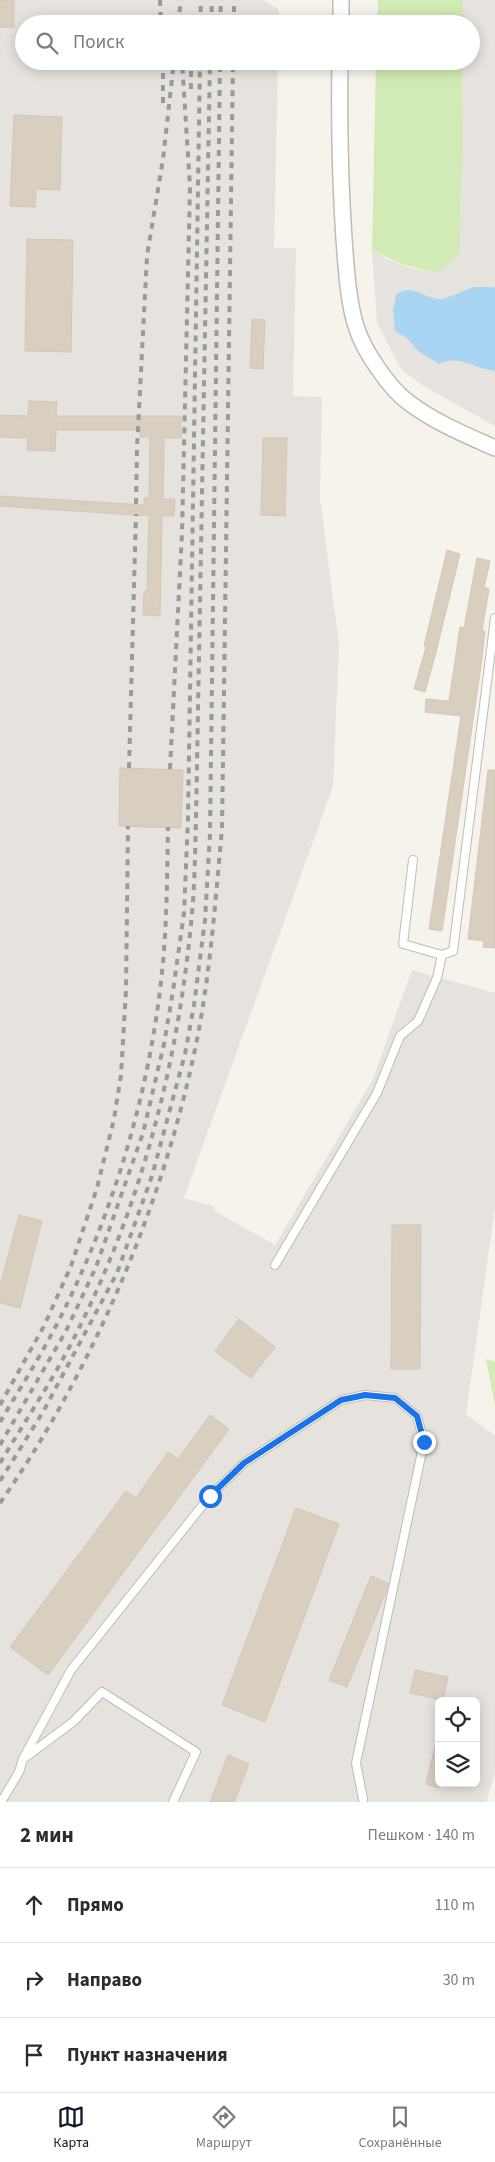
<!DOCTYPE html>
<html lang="ru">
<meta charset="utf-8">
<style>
:root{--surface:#fff;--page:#f2f2f3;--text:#2b2b33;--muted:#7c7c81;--line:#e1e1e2;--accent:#111827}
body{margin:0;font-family:"Source Sans 3",sans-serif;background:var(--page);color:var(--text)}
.controls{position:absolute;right:15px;bottom:15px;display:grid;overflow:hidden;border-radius:8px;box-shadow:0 2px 12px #0003}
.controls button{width:45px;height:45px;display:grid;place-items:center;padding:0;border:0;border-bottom:1px solid var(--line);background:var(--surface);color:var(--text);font:25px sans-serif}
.stop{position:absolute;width:15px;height:15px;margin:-11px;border:4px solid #1a73e8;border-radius:50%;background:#fff}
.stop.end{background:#1a73e8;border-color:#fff;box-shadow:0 1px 5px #0008}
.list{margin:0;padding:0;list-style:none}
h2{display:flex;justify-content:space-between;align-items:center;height:65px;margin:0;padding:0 20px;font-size:21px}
h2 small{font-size:16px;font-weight:400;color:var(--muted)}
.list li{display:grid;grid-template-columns:32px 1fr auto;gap:15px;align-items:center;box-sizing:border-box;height:75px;padding:0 20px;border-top:1px solid var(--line)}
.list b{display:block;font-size:19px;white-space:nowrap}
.list em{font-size:16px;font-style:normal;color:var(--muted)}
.icon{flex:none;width:28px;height:28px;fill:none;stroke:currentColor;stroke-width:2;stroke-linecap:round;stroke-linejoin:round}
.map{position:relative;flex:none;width:495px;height:1802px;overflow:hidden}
.search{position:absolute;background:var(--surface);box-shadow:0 2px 12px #0003;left:15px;right:15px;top:15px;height:55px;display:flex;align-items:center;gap:12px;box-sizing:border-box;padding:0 18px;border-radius:28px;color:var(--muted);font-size:19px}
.sheet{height:290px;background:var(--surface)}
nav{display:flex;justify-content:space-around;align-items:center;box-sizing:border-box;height:70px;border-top:1px solid var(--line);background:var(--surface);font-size:14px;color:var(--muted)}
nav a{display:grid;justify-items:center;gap:2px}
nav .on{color:var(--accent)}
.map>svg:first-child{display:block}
.industrial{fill:#e6e2dd;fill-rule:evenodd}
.green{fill:#d2eab5}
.water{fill:#a9d4f2}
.building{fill:#d8cfc1;stroke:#d3c7b4}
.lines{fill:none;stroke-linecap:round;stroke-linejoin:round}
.lane-casing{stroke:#c2bbae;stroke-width:10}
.street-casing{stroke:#c2bbae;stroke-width:18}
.lane{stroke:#fff;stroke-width:8}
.street{stroke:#fff;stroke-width:15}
.rail{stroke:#9a9a9a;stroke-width:4;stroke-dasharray:6 6;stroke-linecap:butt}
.route{stroke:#1a73e8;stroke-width:6}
</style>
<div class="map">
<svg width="495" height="1802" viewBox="0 0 495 1802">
<rect width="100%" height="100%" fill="#f6f3ec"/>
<!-- industrial -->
<g class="industrial">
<path d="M0 0H264L279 10V24H24V61H278L274 248H296L293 396 322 397 320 498 339 645 333 786 184 1198 213 1206 216 1212 275 1245 373 1079 412 970 495 993V1207L466 1414 495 1436V1774L486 1802H0ZM439 1701H476V1783H439Z"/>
<polygon points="463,0 495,0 495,426 422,385 401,369 377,322 372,249 386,259 411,268 438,273 463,132 462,61 471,61 471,24 463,24"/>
</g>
<!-- green -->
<g class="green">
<polygon points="378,0 463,0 463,24 377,24"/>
<path d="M376 61H462L463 132 459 254 438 273C414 268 393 263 372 249Z"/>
<polygon points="486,1359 495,1362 495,1405"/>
</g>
<!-- water -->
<path class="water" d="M473 287H494L495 289V371C475 369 459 354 439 364L418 351 407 338 395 331 393 310 396 295C414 282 422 299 440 299 446 299 466 290 473 287Z"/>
<!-- building -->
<g class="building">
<rect x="0" y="0" width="14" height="27"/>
<polygon points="14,115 62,117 60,190 36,189 35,207 10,206"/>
<polygon points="27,239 73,240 71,352 25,351"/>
<polygon points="252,319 265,320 263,369 250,368"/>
<polygon points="29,401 57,402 56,416 181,416 181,438 164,438 163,499 175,499 174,516 162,516 160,616 143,615 144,591 147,591 149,516 0,506 0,496 144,505 144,498 149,498 150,437 140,437 140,430 56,430 55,451 27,450 28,438 0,437 0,415 28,416"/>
<polygon points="263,438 287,438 285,516 261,515"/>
<polygon points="447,550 460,554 436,652 425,692 414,689 426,647 424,646"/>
<polygon points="477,558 490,561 484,587 489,589 482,631 485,631 481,666 442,931 429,929 461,716 425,712 426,699 449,701 460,627 464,628"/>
<polygon points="120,768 183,770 181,828 119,826"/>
<polygon points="488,770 495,770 495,948 483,947 484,941 468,939"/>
<polygon points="19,1215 42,1221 20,1308 0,1303 0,1286"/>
<polygon points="392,1225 421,1225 420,1369 391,1369"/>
<polygon points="239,1319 275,1347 251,1378 215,1351"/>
<polygon points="210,1415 229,1429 48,1675 10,1647 126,1491 136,1498 168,1452 178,1459"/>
<polygon points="296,1508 339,1524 265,1722 222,1705"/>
<polygon points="371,1576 388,1583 388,1587 347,1687 329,1680"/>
<polygon points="415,1670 448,1677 443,1700 410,1693"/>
<polygon points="435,1746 439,1747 439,1788 426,1784"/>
<polygon points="228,1755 249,1764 234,1802 210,1802"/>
</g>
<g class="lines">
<!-- lane casing -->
<g class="lane-casing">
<g id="lane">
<polyline points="413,860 403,944 442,955 453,951 495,618"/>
<polyline points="275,1265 377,1093 400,1036 418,1021 437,978 442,955"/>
<polyline points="23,1759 71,1670 210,1496 244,1463 341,1400 365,1395 395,1398 417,1416 424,1442 356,1763 363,1799"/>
<polyline points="1,1802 19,1772 23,1759 73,1722 102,1692 196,1752 173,1802"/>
</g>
</g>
<!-- street casing -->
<g class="street-casing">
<g id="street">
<polyline points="341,24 341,0"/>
<path d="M340 61C339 121 340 180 344 239 346 265 348 304 357 329 364 351 389 388 408 402 434 422 466 435 495 448"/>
</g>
</g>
<!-- lane -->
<use href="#lane" class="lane"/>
<!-- street -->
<use href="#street" class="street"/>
<!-- rail -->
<g class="rail">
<polyline points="160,0 161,24"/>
<polyline points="178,24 181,0"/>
<polyline points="191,24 191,22"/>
<polyline points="200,24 201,0"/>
<polyline points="211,24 212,0"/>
<polyline points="220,24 221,0"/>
<polyline points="234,24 234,0"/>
<polyline points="163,61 163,104"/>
<polyline points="191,89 191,61"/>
<polyline points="136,504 137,448 147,256 163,159 174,61"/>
<polyline points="129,768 136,514"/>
<polyline points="170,769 182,533 190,187 182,61"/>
<polyline points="0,1405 44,1326 71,1266 97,1188 114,1119 121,1075 126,990 128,826"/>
<path d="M0 1422C19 1390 40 1357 57 1324 110 1221 146 1105 160 990 167 936 167 881 168 827"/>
<polyline points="0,1445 66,1331 96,1267 143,1133 164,1044 173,991 184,913 188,818 200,61"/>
<path d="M0 1463C25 1421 53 1380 75 1336 142 1204 179 1060 192 913 195 882 195 850 196 819L210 61"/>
<polyline points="0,1481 43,1412 117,1273 152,1176 185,1054 194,1005 205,920 210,834 220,61"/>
<path d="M0 1503C91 1373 161 1209 194 1054 210 980 215 904 222 829L233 61"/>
</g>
</g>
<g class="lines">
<!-- route -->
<polyline class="route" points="210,1496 244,1463 341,1400 365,1395 395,1398 417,1416 424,1442"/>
</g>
</svg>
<div class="controls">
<button><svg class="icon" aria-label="locate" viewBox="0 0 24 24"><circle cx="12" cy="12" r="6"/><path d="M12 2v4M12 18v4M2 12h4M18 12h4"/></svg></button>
<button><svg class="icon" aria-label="layers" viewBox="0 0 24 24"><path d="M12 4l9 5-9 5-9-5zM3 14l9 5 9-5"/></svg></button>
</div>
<div class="stop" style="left:210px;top:1496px"></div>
<div class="stop end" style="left:424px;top:1442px"></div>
<div class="search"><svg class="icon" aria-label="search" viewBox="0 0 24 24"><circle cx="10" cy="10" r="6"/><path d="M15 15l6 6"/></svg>Поиск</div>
</div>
<section class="sheet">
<h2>2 мин<small>Пешком · 140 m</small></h2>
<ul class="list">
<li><svg class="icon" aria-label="ahead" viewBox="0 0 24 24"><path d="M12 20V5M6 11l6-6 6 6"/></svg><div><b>Прямо</b></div><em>110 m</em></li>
<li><svg class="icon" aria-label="right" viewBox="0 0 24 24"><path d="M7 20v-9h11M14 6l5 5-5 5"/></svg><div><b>Направо</b></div><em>30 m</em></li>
<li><svg class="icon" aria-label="arrive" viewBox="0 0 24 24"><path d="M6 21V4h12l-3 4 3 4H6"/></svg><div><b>Пункт назначения</b></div></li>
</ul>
</section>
<nav>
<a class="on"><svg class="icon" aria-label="map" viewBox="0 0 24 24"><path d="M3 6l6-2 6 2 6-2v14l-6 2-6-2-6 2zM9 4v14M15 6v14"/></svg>Карта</a>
<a><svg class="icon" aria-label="directions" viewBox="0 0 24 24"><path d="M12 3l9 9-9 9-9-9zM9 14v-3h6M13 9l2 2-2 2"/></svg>Маршрут</a>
<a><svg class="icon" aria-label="saved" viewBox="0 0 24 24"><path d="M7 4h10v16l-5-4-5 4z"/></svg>Сохранённые</a>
</nav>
